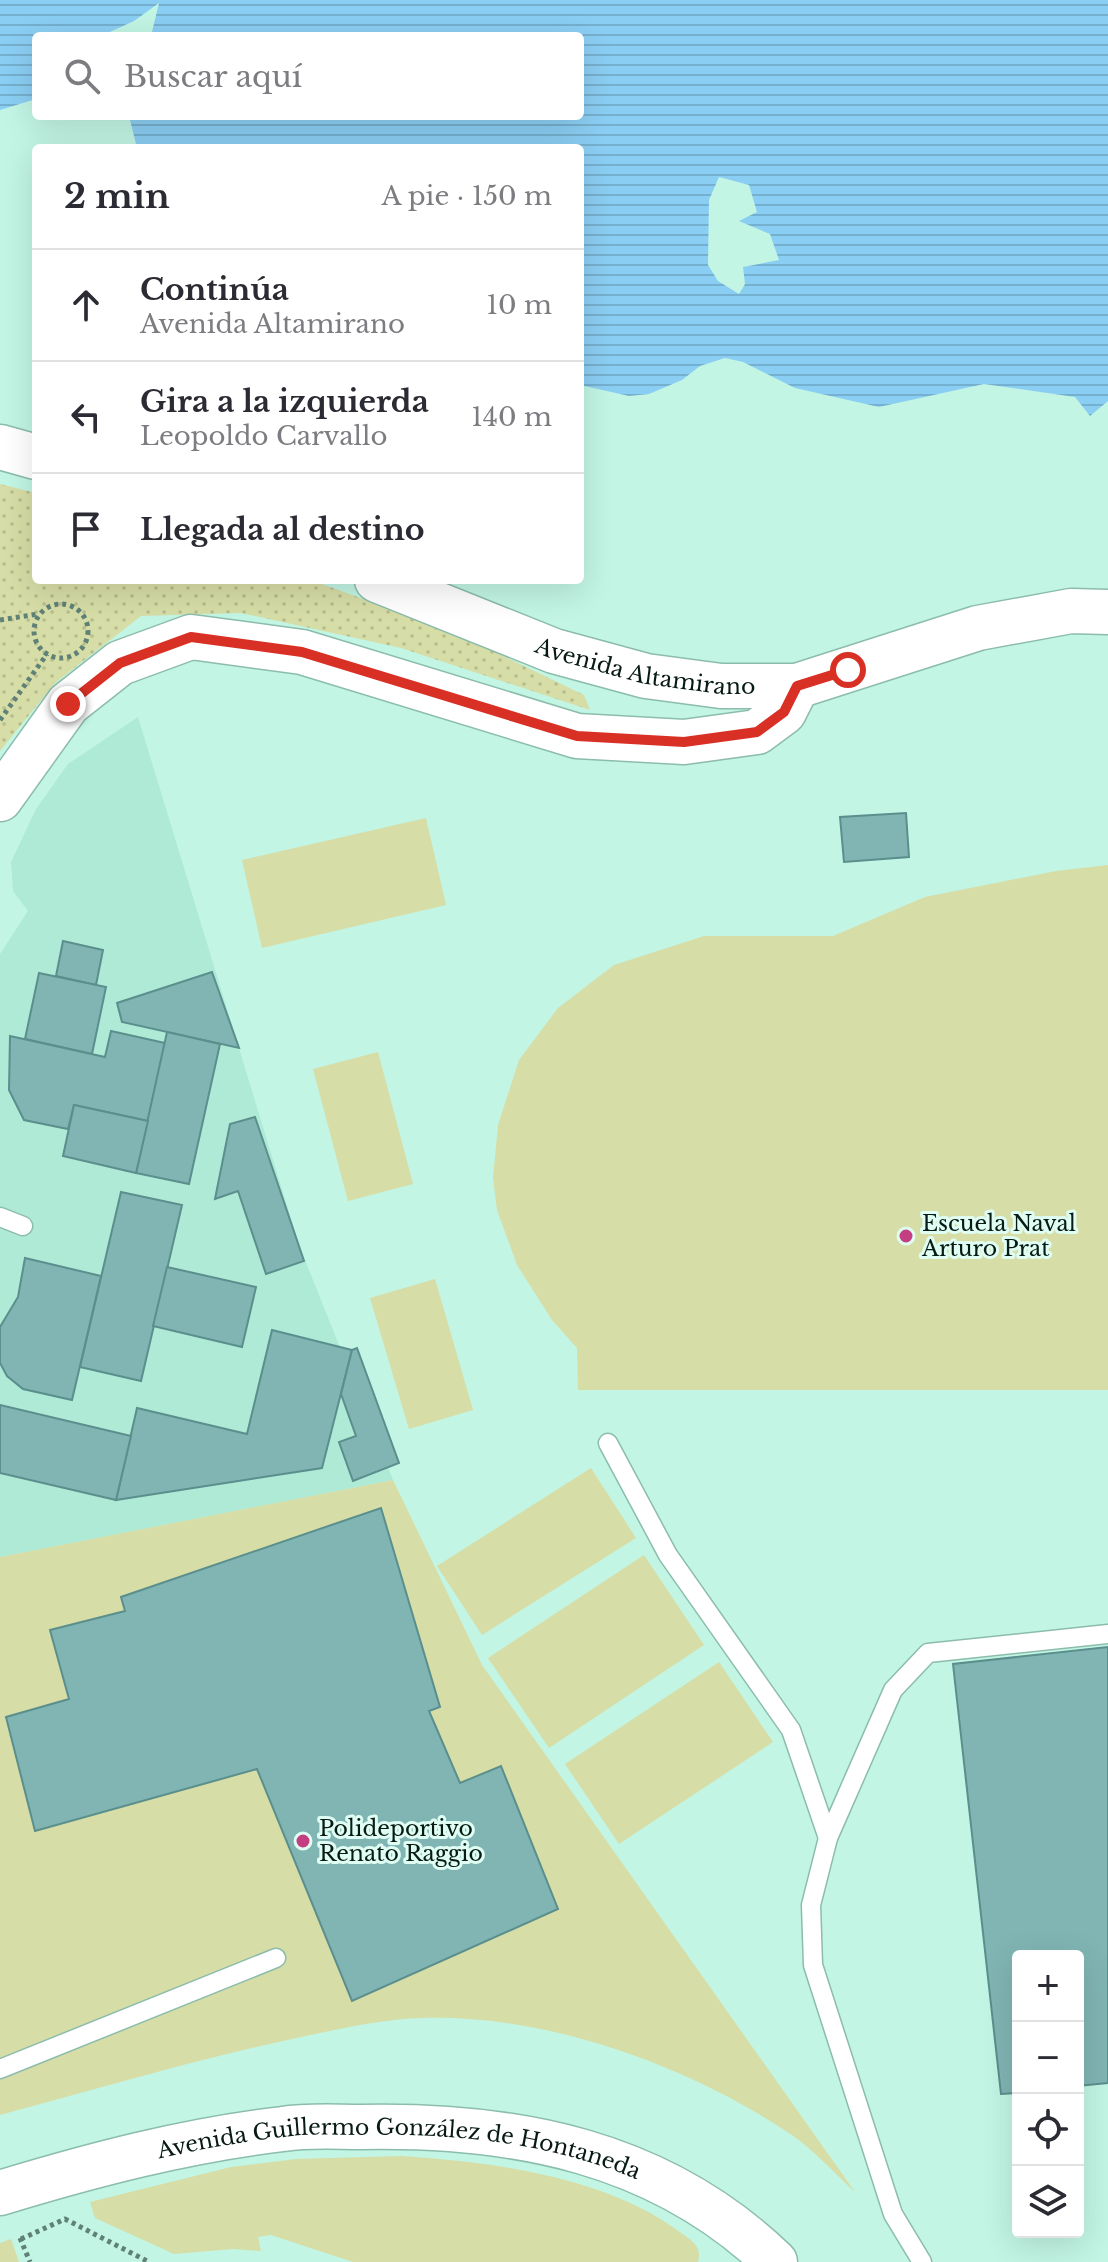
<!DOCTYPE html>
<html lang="es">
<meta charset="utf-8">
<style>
:root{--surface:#fff;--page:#f2f2f3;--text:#2b2b33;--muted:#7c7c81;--line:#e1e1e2}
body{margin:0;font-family:"Libre Baskerville",serif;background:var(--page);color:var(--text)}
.controls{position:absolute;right:24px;bottom:24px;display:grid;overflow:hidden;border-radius:8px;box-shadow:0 8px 32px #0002}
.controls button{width:72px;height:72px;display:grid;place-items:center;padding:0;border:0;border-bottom:2px solid var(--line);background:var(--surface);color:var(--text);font:40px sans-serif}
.stop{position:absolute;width:24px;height:24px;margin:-18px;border:6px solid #d93025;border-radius:50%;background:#fff}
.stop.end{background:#d93025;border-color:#fff;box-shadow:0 2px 8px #0008}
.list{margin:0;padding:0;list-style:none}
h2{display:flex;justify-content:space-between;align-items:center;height:104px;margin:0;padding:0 32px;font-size:34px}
h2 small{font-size:26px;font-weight:400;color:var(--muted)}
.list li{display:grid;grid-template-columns:52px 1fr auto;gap:24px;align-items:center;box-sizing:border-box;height:112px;padding:0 32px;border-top:2px solid var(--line)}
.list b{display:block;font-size:30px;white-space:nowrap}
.list p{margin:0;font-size:26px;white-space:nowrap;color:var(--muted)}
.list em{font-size:26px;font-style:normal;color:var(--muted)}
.icon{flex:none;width:44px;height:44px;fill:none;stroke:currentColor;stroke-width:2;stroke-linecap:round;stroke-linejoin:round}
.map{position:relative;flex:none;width:1108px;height:2262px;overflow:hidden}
.search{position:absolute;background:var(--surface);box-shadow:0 8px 32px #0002;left:32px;top:32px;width:552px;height:88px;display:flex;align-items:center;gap:20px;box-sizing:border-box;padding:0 28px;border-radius:8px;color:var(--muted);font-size:30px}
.panel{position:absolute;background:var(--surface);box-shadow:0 8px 32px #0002;left:32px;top:144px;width:552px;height:440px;border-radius:8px}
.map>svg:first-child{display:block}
.built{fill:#aeead6}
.grass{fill:#d7dda6}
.park{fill:url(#park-dots)}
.water{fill:url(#water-rules);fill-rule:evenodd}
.building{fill:#80b5b3;stroke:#5a8f8d;stroke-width:2}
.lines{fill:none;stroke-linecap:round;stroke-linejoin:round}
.service-casing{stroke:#8cbcac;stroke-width:21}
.tertiary-casing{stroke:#8cbcac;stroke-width:47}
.primary-casing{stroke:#8cbcac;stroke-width:47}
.path{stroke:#5f8176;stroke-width:5;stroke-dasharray:4 4;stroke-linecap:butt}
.service{stroke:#fff;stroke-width:18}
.tertiary{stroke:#fff;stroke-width:44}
.primary{stroke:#fff;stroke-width:44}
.route{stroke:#d93025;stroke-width:10}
.poi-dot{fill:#c43f82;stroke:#dffdf3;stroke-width:3}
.labels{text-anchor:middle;stroke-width:6;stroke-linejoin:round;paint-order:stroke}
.street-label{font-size:22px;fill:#071a14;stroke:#dffdf3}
.poi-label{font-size:22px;fill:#071a14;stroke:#dffdf3;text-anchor:start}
</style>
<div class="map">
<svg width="1108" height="2262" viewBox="0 0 1108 2262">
<defs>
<pattern id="park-dots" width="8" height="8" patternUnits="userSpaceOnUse" patternTransform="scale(2)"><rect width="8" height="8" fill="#d7dda6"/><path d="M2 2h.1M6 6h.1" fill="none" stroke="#b7bd8e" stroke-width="1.8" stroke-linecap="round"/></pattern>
<pattern id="water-rules" width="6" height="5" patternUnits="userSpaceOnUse" patternTransform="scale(2)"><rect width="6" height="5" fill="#8bcef3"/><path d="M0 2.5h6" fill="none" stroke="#76b0cf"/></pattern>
</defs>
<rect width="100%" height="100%" fill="#c2f5e4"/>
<!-- built -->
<polygon class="built" points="138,717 299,1245 393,1480 0,1557 0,954 28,911 13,891 11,862 36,809 68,764"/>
<!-- grass -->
<g class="grass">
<polygon points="426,818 446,905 262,948 242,860"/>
<polygon points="1108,865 1108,1390 578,1390 577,1348 552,1320 517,1265 497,1210 493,1178 498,1125 519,1060 558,1008 614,965 704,936 833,936 925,897 1056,871"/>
<polygon points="378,1052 413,1184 348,1201 313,1069"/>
<polygon points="435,1279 473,1410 409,1429 370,1298"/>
<polygon points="591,1468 636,1538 482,1635 437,1566"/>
<path d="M393 1480 482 1665 855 2192C835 2174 815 2151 792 2135 690 2066 547 2014 423 2018 380 2019 334 2030 292 2039 194 2060 97 2089 0 2115V1557Z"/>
<polygon points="644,1555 704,1645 549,1748 488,1658"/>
<polygon points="719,1662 773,1742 619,1844 565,1764"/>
<path d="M402 2156C491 2162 603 2176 677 2230 689 2239 703 2245 698 2262H353L271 2235 258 2237 261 2251 233 2249 174 2254 95 2218 90 2202 231 2167 296 2159Z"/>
<polygon points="11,2239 19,2262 0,2262 0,2243"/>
</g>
<!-- park -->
<polygon class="park" points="0,484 36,493 36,580 311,580 454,632 584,695 590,710 401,648 241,613 141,616 55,683 0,751"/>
<!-- water -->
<path class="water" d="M0 0H1108V401L1090 416 1075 397 984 384 879 407 795 388 743 362 725 358 700 366 682 380 649 394 629 396 580 385V148H137L129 116H580V36H151L159 3 134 21 101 36H36V99L0 110ZM719 177 749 185 757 212 739 221 770 234 779 260 743 267 745 284 739 294 718 281 708 265 709 200Z"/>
<!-- building -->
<g class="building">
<polygon points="906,813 909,857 844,862 840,817"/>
<polygon points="63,941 103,950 96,985 56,976"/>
<polygon points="212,972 239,1048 122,1022 117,1003"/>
<polygon points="39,973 106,987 92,1054 25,1039"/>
<polygon points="111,1031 165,1043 148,1121 74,1105 68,1129 24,1120 9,1090 10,1036 105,1057"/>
<polygon points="167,1032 220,1044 189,1184 136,1173"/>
<polygon points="74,1105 148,1121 136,1173 63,1156"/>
<polygon points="255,1117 304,1261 266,1274 238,1191 215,1199 230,1124"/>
<polygon points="121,1192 182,1205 141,1381 80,1367"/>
<polygon points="25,1258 101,1276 72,1400 23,1389 7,1376 0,1363 0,1327 18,1297"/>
<polygon points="167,1267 256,1287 242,1347 153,1326"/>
<polygon points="272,1330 352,1350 322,1468 116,1500 137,1408 247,1434"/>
<polygon points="357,1348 399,1463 353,1481 339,1442 356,1436 341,1394 352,1350"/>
<polygon points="0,1405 131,1436 116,1500 0,1473"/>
<polygon points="381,1508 440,1707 429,1711 460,1783 501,1766 558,1909 352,2001 257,1769 35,1831 6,1717 69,1699 50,1630 125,1611 121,1597"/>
<polygon points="1108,1647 1108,2083 1078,2086 1078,1956 1018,1956 1018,2093 1001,2094 953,1664"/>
</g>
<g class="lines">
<!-- service casing -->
<g class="service-casing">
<g id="service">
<polyline points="0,1217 23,1226"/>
<polyline points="608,1443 668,1555 791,1730 828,1838"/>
<polyline points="0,2069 276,1958"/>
<polyline points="922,2262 893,2214 813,1965 811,1905 828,1838 893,1690 928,1653 1108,1634"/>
</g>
</g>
<!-- tertiary casing -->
<g class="tertiary-casing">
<g id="tertiary">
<polyline points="0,799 68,704 120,663 191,637 302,652 577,736 684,742 757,732 784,712 797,686"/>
<path id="s1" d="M0 2193C92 2165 187 2140 283 2129 308 2125 336 2127 361 2127 515 2124 660 2151 775 2262"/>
</g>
</g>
<!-- primary casing -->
<g class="primary-casing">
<g id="primary">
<polyline points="0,447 36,457"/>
<path id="s2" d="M377 580 554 651 646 676 721 686H797L978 628 1071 611 1108 612"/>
</g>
</g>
<!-- path -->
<g class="path">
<circle cx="61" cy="631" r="27"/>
<polyline points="0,620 38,614"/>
<polyline points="0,720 47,654"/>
<polyline points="20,2238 30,2262"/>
<polyline points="21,2239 65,2219 149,2262"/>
</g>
<!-- service -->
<use href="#service" class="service"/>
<!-- tertiary -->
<use href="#tertiary" class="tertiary"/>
<!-- primary -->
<use href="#primary" class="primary"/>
</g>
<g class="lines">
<!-- route -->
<polyline class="route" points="68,704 120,663 191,637 302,652 577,736 684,742 757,732 784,712 797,686 848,670"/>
</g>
<!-- markers -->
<g class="poi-dot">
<circle cx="906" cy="1236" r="8"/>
<circle cx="303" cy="1841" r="8"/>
</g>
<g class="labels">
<!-- street labels -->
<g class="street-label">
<text dy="8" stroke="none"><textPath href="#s2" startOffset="284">Avenida Altamirano</textPath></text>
<text dy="8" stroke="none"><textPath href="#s1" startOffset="408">Avenida Guillermo González de Hontaneda</textPath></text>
</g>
<!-- poi labels -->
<g class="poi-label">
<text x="922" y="1231">Escuela Naval<tspan x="922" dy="25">Arturo Prat</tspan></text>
<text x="319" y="1836">Polideportivo<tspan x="319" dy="25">Renato Raggio</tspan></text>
</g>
</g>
</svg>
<div class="controls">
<button>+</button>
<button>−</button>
<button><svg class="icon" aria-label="locate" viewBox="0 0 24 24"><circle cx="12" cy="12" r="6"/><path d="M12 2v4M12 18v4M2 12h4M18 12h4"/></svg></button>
<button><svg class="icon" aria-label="layers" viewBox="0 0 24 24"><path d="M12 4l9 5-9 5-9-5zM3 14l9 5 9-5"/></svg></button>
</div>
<div class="stop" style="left:848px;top:670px"></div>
<div class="stop end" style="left:68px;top:704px"></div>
<div class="search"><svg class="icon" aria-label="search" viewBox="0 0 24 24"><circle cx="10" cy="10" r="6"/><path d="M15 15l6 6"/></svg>Buscar aquí</div>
<section class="panel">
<h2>2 min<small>A pie · 150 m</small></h2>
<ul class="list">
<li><svg class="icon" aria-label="ahead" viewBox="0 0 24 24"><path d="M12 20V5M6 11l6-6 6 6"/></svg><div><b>Continúa</b><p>Avenida Altamirano</p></div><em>10 m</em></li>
<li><svg class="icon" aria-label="left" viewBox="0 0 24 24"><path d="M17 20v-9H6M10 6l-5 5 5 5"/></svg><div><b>Gira a la izquierda</b><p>Leopoldo Carvallo</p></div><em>140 m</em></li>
<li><svg class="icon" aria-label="arrive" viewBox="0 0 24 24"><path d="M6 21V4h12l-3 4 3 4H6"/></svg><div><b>Llegada al destino</b></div></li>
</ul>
</section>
</div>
